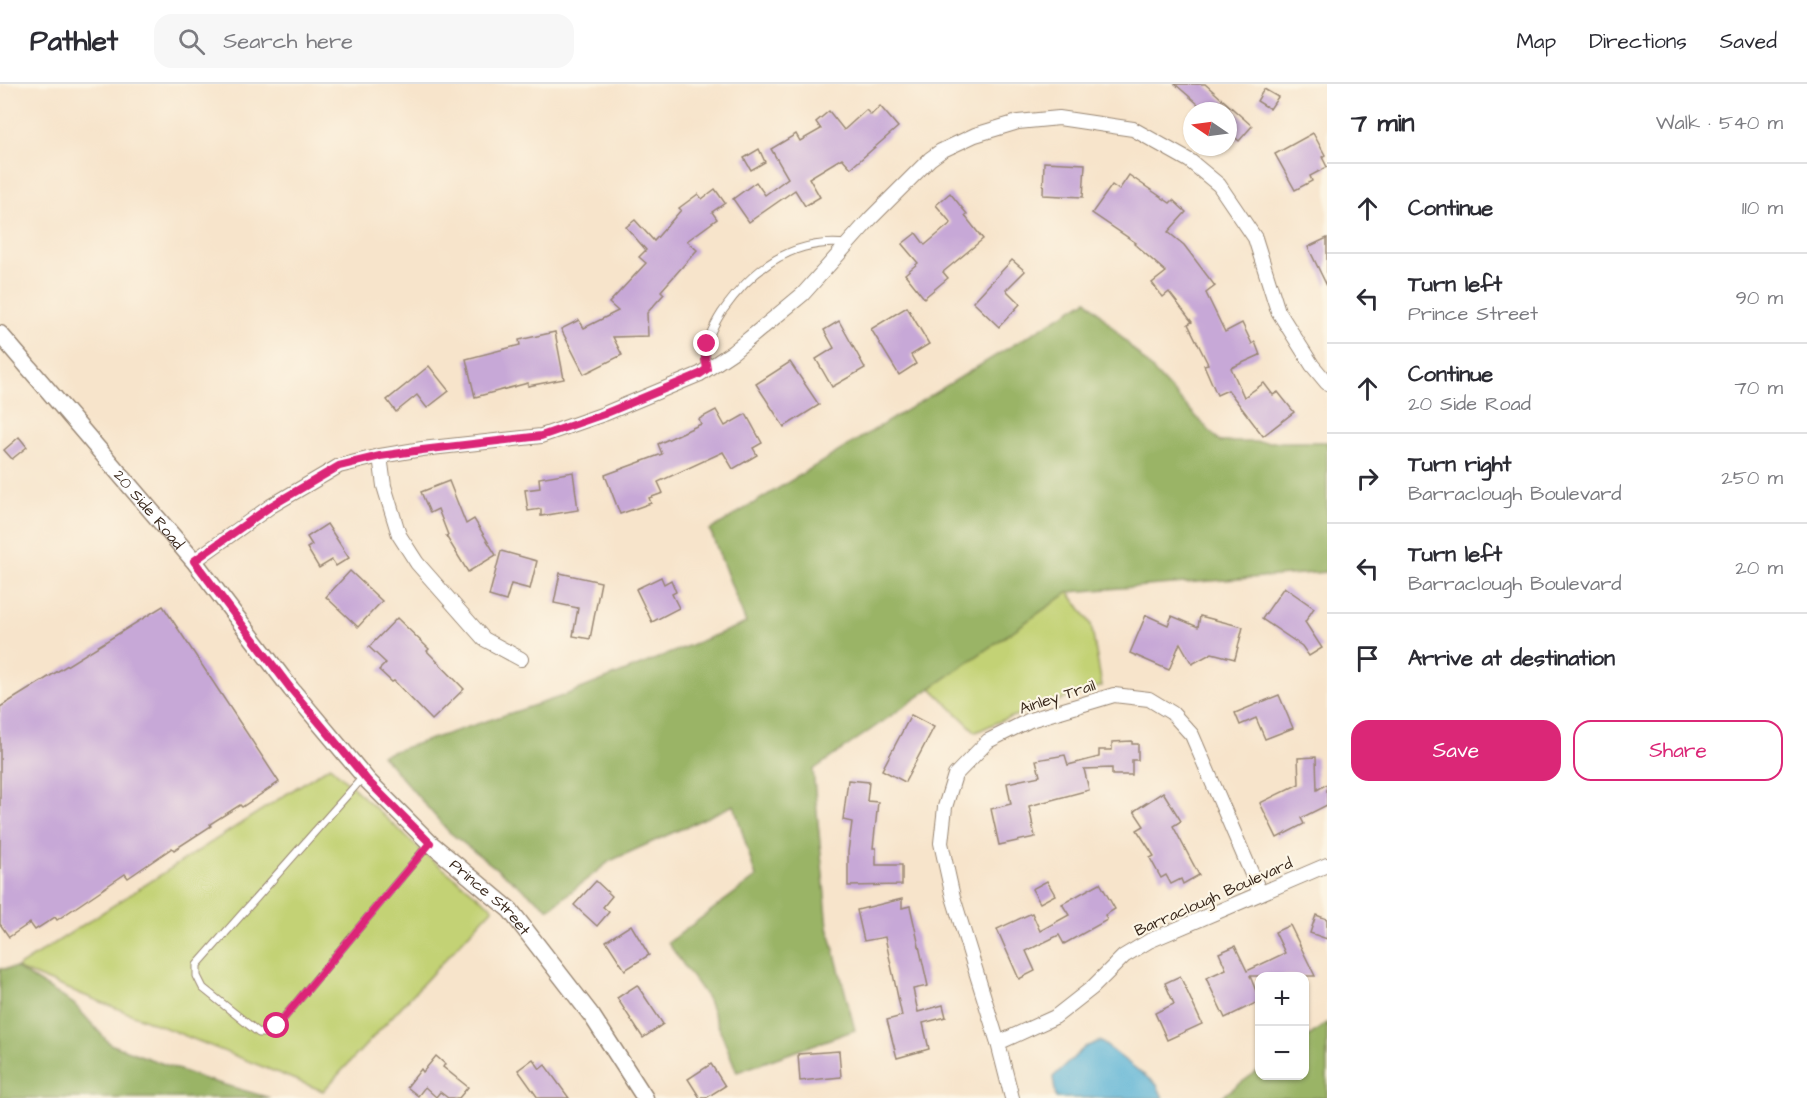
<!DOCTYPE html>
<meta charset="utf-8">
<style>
:root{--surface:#fff;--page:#f7f7f7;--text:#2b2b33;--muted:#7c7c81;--line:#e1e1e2;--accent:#db2777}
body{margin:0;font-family:"Architects Daughter",sans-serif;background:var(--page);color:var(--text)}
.controls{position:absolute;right:18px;bottom:18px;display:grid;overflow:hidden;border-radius:12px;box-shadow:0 2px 4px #0004}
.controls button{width:54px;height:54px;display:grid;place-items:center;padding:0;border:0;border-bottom:2px solid var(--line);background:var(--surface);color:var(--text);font:30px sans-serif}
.compass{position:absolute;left:1183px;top:18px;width:54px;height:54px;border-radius:50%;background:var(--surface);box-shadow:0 2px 4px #0004;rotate:283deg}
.stop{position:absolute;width:18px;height:18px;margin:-14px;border:4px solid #db2777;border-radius:50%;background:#fff}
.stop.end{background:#db2777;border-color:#fff;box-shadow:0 2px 6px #0008}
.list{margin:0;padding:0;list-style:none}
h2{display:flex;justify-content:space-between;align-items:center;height:78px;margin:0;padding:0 24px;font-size:26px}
h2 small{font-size:20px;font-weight:400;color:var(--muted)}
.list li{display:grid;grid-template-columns:39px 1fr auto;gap:18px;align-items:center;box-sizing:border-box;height:90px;padding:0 24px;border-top:2px solid var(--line)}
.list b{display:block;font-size:22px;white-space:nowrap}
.list p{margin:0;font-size:20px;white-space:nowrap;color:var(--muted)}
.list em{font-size:20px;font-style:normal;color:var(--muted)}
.actions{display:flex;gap:12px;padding:18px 24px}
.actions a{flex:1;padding:14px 0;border:2px solid var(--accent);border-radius:18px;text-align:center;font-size:21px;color:var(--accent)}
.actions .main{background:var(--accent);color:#fff}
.icon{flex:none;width:33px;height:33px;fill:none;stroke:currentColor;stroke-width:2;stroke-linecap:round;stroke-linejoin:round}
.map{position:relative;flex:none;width:1327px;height:1014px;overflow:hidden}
header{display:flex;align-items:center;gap:36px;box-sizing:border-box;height:84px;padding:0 30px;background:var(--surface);border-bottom:2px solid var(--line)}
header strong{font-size:28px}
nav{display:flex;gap:33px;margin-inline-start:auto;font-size:21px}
.search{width:420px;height:54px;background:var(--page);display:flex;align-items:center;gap:15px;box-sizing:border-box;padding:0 21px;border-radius:18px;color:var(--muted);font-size:22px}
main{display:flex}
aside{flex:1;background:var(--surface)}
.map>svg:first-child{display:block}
.green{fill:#c3d274;stroke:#7f7e49;stroke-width:1.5}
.forest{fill:#9ab466;stroke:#6a6f42;stroke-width:1.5}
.water{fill:#59b2d6;stroke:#4a6e7a;stroke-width:1.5}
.building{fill:#c7a8d7}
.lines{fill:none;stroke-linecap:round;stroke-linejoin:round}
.service-casing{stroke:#998774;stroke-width:9}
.minor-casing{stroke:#998774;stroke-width:16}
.tertiary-casing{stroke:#998774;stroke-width:19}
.service{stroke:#fff;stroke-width:7}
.minor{stroke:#fff;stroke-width:14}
.tertiary{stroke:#fff;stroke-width:16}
.route{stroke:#db2777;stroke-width:8}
.labels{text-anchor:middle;stroke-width:4.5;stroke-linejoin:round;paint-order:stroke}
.street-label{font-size:16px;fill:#3b2a1e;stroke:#fcf5e5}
</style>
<header>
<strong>Pathlet</strong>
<div class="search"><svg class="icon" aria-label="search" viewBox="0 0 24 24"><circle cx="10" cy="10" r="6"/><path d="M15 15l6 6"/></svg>Search here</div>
<nav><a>Map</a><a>Directions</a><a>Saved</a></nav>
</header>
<main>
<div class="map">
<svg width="1327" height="1014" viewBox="0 0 1327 1014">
<rect width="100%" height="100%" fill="#fcf5e5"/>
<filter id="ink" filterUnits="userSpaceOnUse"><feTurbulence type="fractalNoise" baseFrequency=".0167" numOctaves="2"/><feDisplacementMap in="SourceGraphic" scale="12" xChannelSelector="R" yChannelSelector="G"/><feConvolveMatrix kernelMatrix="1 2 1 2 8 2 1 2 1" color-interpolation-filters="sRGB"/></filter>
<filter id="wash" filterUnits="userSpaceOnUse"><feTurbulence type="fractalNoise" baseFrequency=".008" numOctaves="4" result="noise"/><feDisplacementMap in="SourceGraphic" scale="24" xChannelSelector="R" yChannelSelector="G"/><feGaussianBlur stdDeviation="1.35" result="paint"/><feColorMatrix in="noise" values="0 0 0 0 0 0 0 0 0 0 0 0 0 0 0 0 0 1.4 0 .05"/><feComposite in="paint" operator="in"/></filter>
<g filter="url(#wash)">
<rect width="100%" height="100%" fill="#f7e4cb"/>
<!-- green -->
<g class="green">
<polygon points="1069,508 1091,540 1102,602 1000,637 976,648 931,604"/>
<polygon points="330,682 426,771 493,824 323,1007 16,884"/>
</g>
<!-- forest -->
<g class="forest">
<polygon points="1087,216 1220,358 1327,358 1327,488 1069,508 813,686 828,843 855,946 737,988 707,914 668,859 756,793 734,721 610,777 549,825 449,748 382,671 563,612 746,539 710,446"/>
<polygon points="16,884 74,920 110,960 204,995 270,1014 0,1014 0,885"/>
<polygon points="1327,939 1327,1014 1220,1014 1259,986 1260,992 1304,992 1305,955"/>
</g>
<!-- water -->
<polygon class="water" points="1100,957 1157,1001 1163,1014 1056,1014 1053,993 1085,963"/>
<g id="blocks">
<!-- building -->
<g class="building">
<polygon points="1175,0 1205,0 1252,42 1239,57 1228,47 1228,27 1206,27"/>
<polygon points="1264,5 1278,13 1270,25 1257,17"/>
<polygon points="880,22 898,43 851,84 842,74 809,94 820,113 805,122 795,106 749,138 733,115 756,98 765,111 788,94 771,65 796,50 800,57 821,45 816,38 829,27 844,46 866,26 871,31"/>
<polygon points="1313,49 1325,71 1322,73 1327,83 1310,92 1312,97 1295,106 1275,70"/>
<polygon points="759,65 765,78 751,86 744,74"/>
<polygon points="1044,78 1085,80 1083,113 1043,111"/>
<polygon points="1129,91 1170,119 1173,116 1186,128 1168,148 1184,161 1215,202 1206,209 1225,248 1242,239 1252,260 1255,258 1260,271 1231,284 1244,313 1264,299 1273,311 1278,308 1294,328 1263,352 1228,306 1217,311 1204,281 1208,280 1188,240 1192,238 1169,208 1163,213 1152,199 1166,188 1134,160 1136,159 1092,129 1112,101 1119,106"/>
<polygon points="715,105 725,119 712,128 717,135 687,157 697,166 661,207 664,210 647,229 648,252 613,253 622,271 584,290 561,245 579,236 584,244 618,227 609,219 646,179 639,173 646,166 626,143 635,136 654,157 681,126 679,124 698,110 702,115"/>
<polygon points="950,109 967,130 965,132 983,155 943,188 948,194 924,214 905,190 918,179 902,160 916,149 925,161 951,139 936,121"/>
<polygon points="1327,154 1327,202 1308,163"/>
<polygon points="1012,176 1025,187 1006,206 1020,220 999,243 973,218"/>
<polygon points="907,223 929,260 911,271 916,280 899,291 871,245"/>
<polygon points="839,237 865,284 832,303 816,275 834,264 824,246"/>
<polygon points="555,248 564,295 528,302 528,299 475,313 466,275 520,261 519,256"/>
<polygon points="790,278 819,321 784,343 756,300"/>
<polygon points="429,282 449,307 427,324 417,311 396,328 387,316"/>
<polygon points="716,326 725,342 746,330 762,359 753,364 757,371 733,385 723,368 658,398 663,409 649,414 651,419 620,430 605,391 662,370 658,360 701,340 699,335"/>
<polygon points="19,353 27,363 12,375 4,366"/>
<polygon points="573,388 578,426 541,432 541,425 528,427 525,406 540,404 539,394"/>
<polygon points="449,397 466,440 474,435 496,471 468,488 446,452 448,451 438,425 430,429 421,408"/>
<polygon points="327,440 349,474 336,482 332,476 319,484 307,464 312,461 307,453"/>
<polygon points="501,467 537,477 530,505 511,500 506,517 489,512"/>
<polygon points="350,487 382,517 358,543 326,513"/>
<polygon points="560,489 601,498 590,555 573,552 578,524 554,519"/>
<polygon points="661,493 664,500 671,496 676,508 672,510 679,524 652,538 636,505"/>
<polygon points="1284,503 1314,524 1305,538 1322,564 1309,572 1302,562 1262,535"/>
<polygon points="163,522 279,698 242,723 240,721 210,740 211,742 174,766 172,764 128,794 125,790 57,836 55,833 35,846 30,839 9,853 0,840 0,623"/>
<polygon points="1146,531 1168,541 1172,532 1198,543 1200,532 1243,543 1235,575 1212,569 1192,580 1180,559 1169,586 1130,569"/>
<polygon points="397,534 429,565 427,567 464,605 432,636 394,597 392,598 379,586 386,579 369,563"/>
<polygon points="1279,611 1293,644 1265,655 1256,634 1240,641 1235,629"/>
<polygon points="911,631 934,643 905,698 882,686"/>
<polygon points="1132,657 1132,660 1138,660 1138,676 1132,676 1132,691 1112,691 1112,684 1084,685 1089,706 1029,722 1035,753 999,761 991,725 1011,720 1007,699 1040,692 1036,676 1065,671 1068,681 1099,673 1099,666 1112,666 1112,658"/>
<polygon points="1316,673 1317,706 1327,700 1327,721 1301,734 1304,740 1277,754 1260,719 1299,700 1298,674"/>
<polygon points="848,696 869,698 867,717 878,718 873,764 876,764 876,781 902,781 902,801 848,802 848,768 852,738 843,736"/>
<polygon points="1163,708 1181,737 1173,742 1199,791 1183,800 1181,795 1171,800 1166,791 1161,794 1150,774 1154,772 1137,746 1144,742 1134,727"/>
<polygon points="596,797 612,812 603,823 609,828 597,842 574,821"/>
<polygon points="1047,797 1055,811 1040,819 1032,805"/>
<polygon points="1100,799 1115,825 1105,831 1107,836 1064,860 1059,851 1026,867 1035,887 1019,895 997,845 1032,829 1040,847 1069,831 1062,820"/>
<polygon points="902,815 902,824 910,822 928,902 913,905 918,928 943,921 946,933 923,939 929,965 897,974 887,936 902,932 885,853 864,857 857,826"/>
<polygon points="1316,831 1327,835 1327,855 1310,849"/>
<polygon points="631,841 649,871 625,886 606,857"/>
<polygon points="1290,841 1315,892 1250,892 1260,917 1225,934 1206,894 1226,885 1219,869 1235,862 1247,887 1285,869 1275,848"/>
<polygon points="1180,892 1202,940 1167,956 1155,929 1174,920 1165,899"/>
<polygon points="637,901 663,940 643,954 617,914"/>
<polygon points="839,967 841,993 800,997 798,970"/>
<polygon points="436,972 445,980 443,983 468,1003 459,1014 448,1014 440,1008 436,1013 425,1003 418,1012 407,1003 421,985 423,988"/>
<polygon points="533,975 540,985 545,981 569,1014 538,1014 518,986"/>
<polygon points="711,980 725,1002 706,1014 700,1014 688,995"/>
</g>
</g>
</g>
<g filter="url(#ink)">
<use href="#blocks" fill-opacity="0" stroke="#998774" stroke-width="1.5"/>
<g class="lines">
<!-- service casing -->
<g class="service-casing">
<g id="service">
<path d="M707 285C702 265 711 245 722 228 752 185 792 154 847 160"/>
<polyline points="364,692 197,881 197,892 203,904 259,949 269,949 277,942 429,760"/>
</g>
</g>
<!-- minor casing -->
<g class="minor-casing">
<g id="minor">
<polyline points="380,372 384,402 399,451 417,479 484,555 521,575"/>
<polyline points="194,477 271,422 339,382 380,372 422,365 541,352 604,330 700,290 733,268 803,210 870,135 930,75 941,67 975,51 1018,38 1059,34 1133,45 1190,77 1219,101 1255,154 1278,227 1312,281 1327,299"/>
<polyline points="998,959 1055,933 1092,904 1124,872 1149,857 1327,781"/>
<polyline points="1012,1014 998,959 953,813 941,759 945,723 955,691 988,657 1030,636 1114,611 1149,615 1172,629 1192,651 1260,809"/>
</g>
</g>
<!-- tertiary casing -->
<g class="tertiary-casing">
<g id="tertiary">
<path id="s1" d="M0 250 194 477 291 605 368 697 430 759 510 826 592 932 645 1014"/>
</g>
</g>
<!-- service -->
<use href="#service" class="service"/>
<!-- minor -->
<use href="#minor" class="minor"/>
<!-- tertiary -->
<use href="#tertiary" class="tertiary"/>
</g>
</g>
<g class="lines" filter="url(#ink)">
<!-- route -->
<polyline class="route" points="277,942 430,759 368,697 291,605 194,477 271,422 339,382 380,372 422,366 541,352 604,330 700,290 707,285 705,274 707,260"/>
</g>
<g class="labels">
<!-- street labels -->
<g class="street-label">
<text dy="6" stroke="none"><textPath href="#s1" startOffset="230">20 Side Road</textPath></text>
<text transform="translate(1057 612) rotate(-18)" y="6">Ainley Trail</text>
<text transform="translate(1213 812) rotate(-24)" y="6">Barraclough Boulevard</text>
<text dy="6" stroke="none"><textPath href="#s1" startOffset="748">Prince Street</textPath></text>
</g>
</g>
</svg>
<div class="controls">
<button>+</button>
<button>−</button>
</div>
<svg class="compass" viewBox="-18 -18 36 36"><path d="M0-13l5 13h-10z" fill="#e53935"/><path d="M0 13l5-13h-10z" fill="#7c7c81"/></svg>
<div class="stop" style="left:277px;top:942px"></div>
<div class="stop end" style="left:707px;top:260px"></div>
</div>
<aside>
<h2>7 min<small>Walk · 540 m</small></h2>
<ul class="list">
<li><svg class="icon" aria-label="ahead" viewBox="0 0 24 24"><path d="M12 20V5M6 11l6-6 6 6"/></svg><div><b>Continue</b></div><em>110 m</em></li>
<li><svg class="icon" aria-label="left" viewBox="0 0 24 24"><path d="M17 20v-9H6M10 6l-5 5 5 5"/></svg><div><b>Turn left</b><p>Prince Street</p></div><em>90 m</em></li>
<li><svg class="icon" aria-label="ahead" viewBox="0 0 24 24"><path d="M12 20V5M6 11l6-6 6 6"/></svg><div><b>Continue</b><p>20 Side Road</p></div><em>70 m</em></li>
<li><svg class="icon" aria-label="right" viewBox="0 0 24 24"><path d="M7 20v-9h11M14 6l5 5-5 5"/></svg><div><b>Turn right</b><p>Barraclough Boulevard</p></div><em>250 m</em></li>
<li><svg class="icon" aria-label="left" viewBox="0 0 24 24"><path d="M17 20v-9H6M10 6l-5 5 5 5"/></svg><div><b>Turn left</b><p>Barraclough Boulevard</p></div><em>20 m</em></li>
<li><svg class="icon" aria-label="arrive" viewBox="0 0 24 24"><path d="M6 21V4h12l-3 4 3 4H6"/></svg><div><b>Arrive at destination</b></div></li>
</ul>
<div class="actions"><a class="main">Save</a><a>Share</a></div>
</aside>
</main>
